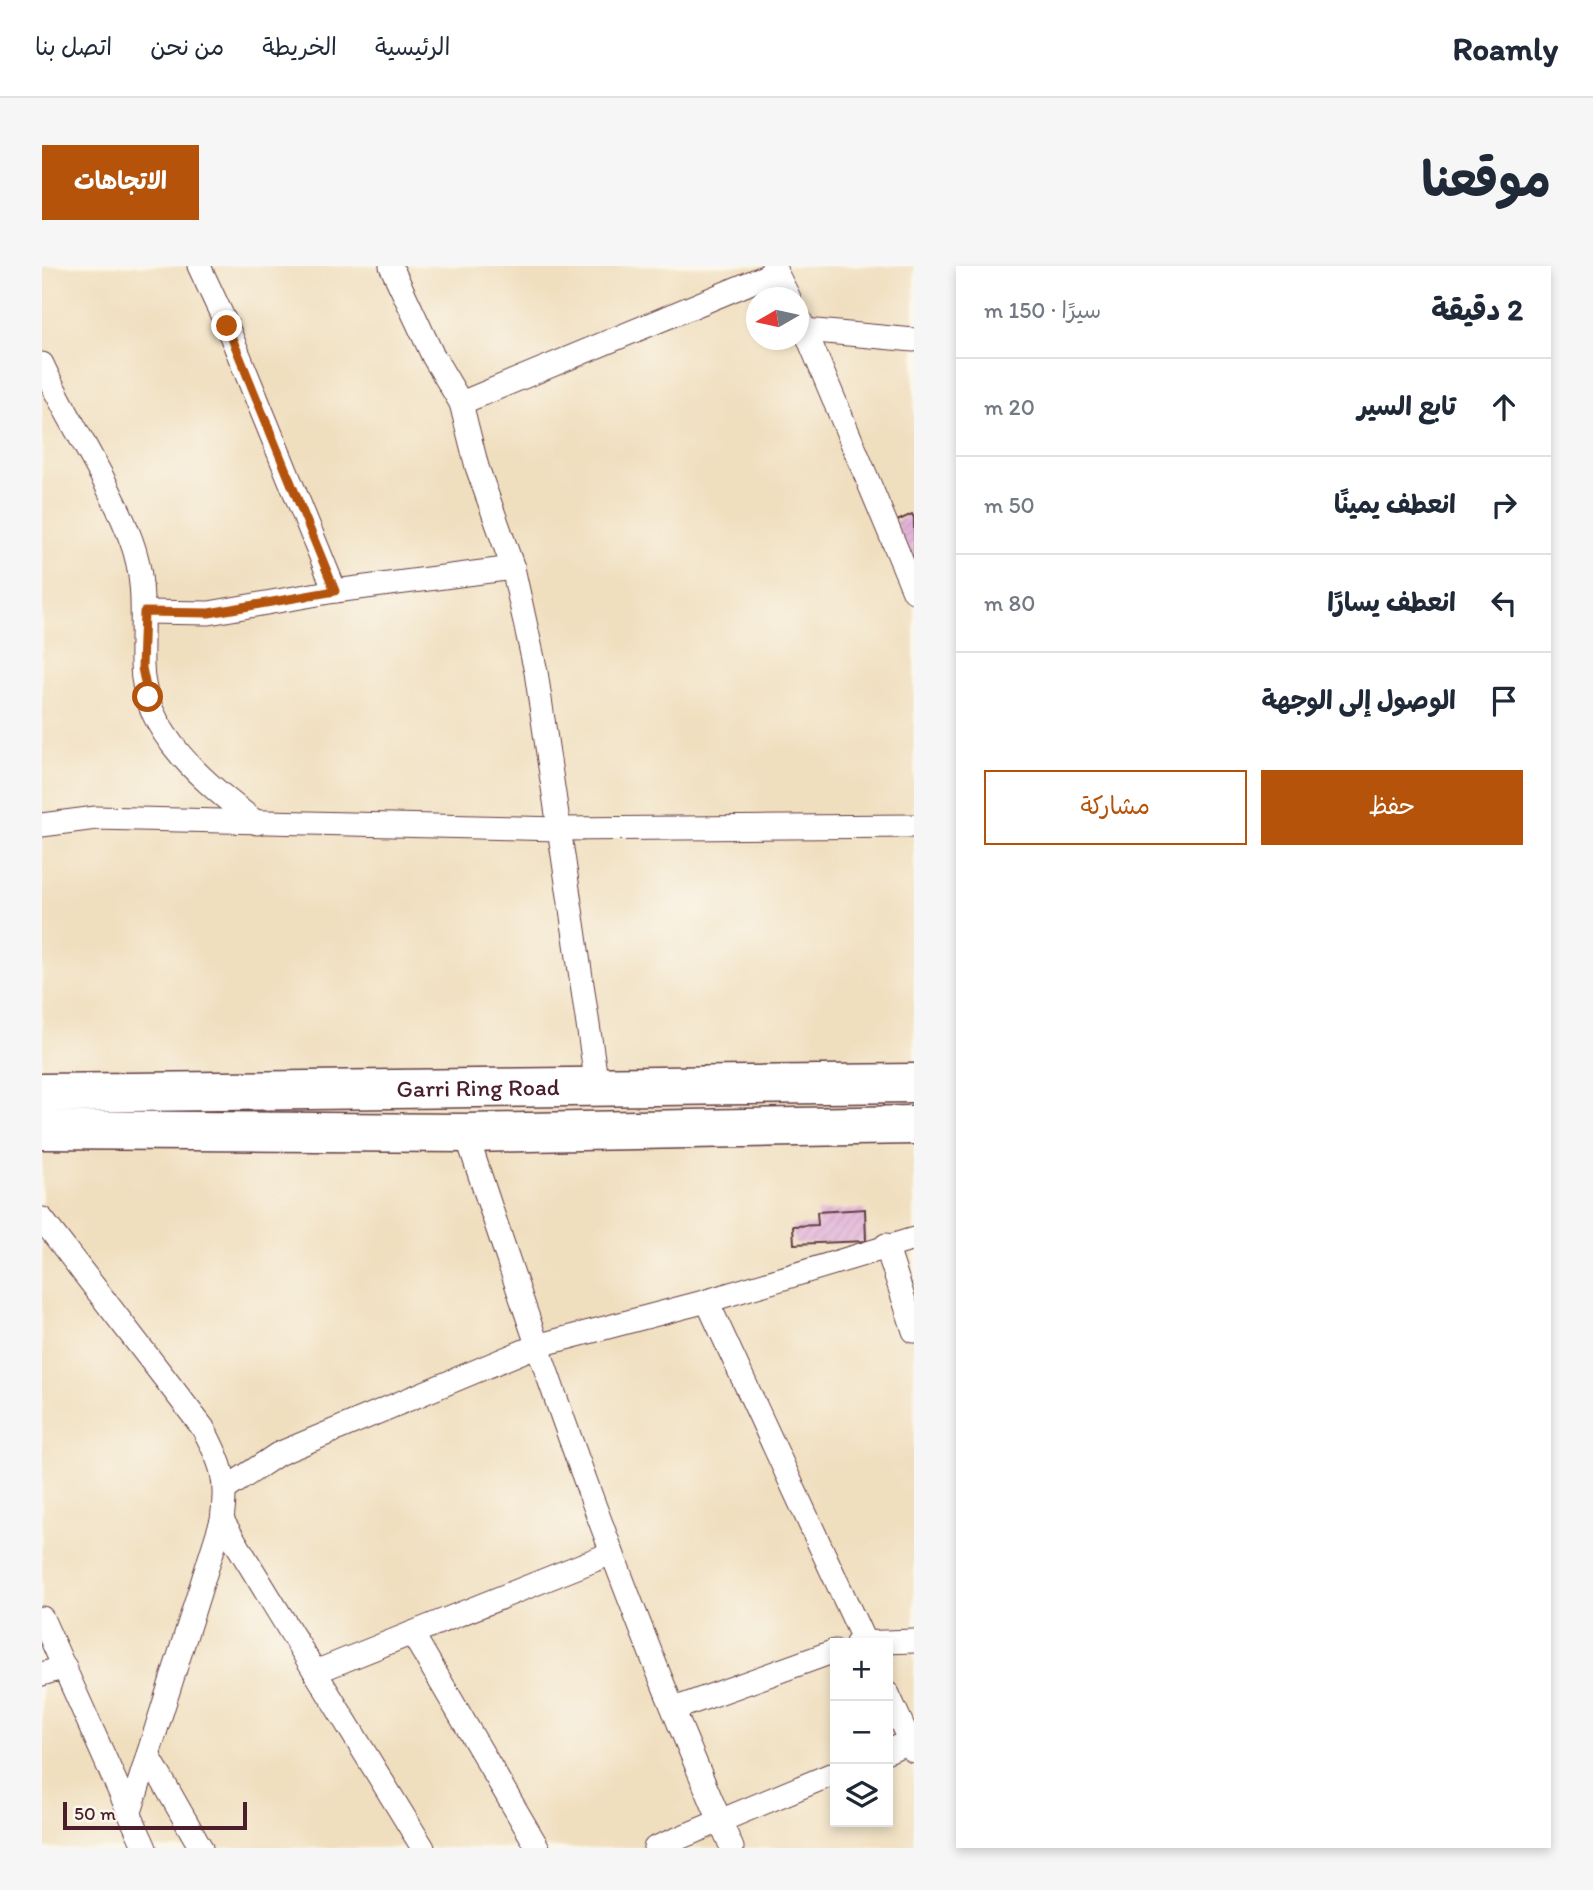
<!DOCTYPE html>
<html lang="ar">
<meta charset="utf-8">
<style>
:root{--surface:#fff;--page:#f6f6f7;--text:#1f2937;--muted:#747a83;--line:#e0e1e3;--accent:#b45309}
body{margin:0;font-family:Itim,"Playpen Sans Arabic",sans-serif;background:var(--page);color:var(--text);direction:rtl}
.controls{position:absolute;right:21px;bottom:21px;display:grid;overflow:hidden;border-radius:0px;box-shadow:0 4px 10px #0003}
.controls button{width:63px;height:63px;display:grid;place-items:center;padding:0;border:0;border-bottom:2px solid var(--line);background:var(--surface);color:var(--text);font:35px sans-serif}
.compass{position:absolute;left:704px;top:21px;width:63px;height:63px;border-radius:50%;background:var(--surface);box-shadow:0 4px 10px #0003;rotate:261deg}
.scale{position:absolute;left:21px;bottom:18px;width:184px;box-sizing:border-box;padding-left:7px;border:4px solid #4a1f2b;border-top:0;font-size:19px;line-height:24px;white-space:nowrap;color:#4a1f2b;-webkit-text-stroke:5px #fbf7ec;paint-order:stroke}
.stop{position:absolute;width:21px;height:21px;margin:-16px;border:5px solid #b45309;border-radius:50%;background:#fff}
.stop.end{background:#b45309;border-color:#fff;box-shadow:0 2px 7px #0008}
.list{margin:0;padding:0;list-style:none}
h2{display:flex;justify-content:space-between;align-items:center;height:91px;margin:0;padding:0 28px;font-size:30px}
h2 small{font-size:23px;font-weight:400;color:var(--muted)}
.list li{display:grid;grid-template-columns:46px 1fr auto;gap:21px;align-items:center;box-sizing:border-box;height:98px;padding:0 28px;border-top:2px solid var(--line)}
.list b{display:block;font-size:26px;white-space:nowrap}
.list em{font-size:23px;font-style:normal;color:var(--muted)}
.actions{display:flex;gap:14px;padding:21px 28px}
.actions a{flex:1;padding:16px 0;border:2px solid var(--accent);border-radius:0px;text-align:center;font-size:24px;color:var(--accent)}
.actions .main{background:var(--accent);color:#fff}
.icon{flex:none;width:38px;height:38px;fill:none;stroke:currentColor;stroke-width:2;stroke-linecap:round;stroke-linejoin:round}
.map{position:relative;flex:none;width:872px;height:1582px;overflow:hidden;direction:ltr;border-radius:0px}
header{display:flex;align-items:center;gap:42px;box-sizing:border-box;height:98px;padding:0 35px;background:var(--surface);border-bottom:2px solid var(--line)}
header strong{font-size:33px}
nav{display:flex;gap:38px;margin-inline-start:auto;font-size:24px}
.intro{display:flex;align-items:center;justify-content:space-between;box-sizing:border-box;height:168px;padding:0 42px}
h1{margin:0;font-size:49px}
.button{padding:18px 32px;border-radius:0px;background:var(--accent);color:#fff;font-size:24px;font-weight:700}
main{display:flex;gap:42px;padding:0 42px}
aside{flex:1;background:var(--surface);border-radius:0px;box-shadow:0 4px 10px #0003}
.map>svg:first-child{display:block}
.building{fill:url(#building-hatch)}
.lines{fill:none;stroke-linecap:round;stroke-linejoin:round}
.street-casing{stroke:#633c41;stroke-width:25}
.highway-casing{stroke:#633c41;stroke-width:41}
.street{stroke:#fff;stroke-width:23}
.highway{stroke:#fff;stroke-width:38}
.route{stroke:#b45309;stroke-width:9}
.labels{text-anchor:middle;stroke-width:5;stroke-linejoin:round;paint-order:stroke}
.street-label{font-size:24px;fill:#4a1f2b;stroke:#fbf7ec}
</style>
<header>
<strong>Roamly</strong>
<nav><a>الرئيسية</a><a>الخريطة</a><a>من نحن</a><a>اتصل بنا</a></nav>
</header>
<div class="intro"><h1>موقعنا</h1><a class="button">الاتجاهات</a></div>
<main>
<aside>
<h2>2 دقيقة<small>سيرًا · 150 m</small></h2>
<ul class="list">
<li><svg class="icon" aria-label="ahead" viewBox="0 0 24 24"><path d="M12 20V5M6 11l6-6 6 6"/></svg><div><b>تابع السير</b></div><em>20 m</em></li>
<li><svg class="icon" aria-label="right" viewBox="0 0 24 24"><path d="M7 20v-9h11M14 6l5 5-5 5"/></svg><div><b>انعطف يمينًا</b></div><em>50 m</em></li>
<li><svg class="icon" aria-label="left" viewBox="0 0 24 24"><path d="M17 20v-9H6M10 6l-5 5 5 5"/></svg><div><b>انعطف يسارًا</b></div><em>80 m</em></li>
<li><svg class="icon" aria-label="arrive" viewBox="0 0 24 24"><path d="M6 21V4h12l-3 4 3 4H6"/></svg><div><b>الوصول إلى الوجهة</b></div></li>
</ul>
<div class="actions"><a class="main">حفظ</a><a>مشاركة</a></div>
</aside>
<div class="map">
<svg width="872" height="1582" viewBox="0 0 872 1582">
<defs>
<pattern id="building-hatch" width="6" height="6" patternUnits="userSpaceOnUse" patternTransform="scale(1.75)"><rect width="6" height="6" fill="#e2b2d9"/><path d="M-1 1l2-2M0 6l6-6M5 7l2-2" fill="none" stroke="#c399ba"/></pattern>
</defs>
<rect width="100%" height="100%" fill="#fbf7ec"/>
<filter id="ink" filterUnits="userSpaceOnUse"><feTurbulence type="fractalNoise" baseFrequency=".0143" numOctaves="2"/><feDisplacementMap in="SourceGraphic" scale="14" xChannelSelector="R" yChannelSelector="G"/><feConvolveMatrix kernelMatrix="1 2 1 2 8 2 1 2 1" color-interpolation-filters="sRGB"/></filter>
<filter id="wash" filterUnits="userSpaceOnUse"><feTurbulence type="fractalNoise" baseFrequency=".00686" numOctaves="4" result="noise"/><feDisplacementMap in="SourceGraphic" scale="28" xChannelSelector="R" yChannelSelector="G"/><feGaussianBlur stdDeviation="1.57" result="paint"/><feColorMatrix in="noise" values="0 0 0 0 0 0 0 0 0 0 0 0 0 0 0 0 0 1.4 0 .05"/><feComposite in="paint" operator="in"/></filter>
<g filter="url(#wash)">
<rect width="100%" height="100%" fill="#f0dfbf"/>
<g id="blocks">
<!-- building -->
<g class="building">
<polygon points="870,248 872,252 872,299 853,256"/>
<polygon points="823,943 824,975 752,978 751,960 776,959 775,946"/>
</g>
</g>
</g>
<g filter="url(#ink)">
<use href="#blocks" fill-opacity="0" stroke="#633c41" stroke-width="2"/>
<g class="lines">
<!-- street casing -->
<g class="street-casing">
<g id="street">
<polyline points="157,0 185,60 293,325"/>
<polyline points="349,0 391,90 419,137 435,201 471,302 494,406 555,820"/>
<polyline points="731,0 747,32"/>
<polyline points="758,54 763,64 872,74"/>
<polyline points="763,64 872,325"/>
<path d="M0 98C27 157 67 214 89 274 105 316 99 355 100 399 101 469 166 519 215 557"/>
<polyline points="419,137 734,6"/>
<polyline points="102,346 167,347 293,325 471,302"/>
<polyline points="0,559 54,552 516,563 872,560"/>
<path d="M424 867C503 1108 587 1349 690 1582"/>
<path d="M0 953 161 1162C180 1198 186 1213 180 1254L88 1546"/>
<polyline points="844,979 872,1065"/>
<polyline points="665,1035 823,1377"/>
<polyline points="185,1222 236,1188 494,1080 665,1035 872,973"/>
<polyline points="180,1254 381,1582"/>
<polyline points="0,1352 103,1582"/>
<polyline points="370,1367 496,1582"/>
<polyline points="815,1377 872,1375"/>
<polyline points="273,1406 570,1287"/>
<polyline points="0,1408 23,1401"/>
<polyline points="846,1428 872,1485"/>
<polyline points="632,1443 793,1385"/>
<polyline points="846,1485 868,1475"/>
<polyline points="106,1489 159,1582"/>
<polyline points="613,1582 793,1507"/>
</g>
</g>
<!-- highway casing -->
<g class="highway-casing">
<g id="highway">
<path id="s1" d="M0 827 872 817"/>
<polyline points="0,864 424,867 872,859"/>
</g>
</g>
<!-- street -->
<use href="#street" class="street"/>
<!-- highway -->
<use href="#highway" class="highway"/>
</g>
</g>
<g class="lines" filter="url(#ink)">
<!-- route -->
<polyline class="route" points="106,431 100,402 102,346 167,347 293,325 185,60"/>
</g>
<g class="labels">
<!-- street labels -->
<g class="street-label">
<text dy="8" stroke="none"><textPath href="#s1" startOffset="436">Garri Ring Road</textPath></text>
</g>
</g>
</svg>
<div class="controls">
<button>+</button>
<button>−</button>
<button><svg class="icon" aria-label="layers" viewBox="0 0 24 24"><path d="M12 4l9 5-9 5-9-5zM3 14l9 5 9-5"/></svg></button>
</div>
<svg class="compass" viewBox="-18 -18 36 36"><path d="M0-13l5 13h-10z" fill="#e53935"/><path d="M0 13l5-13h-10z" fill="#747a83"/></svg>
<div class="scale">50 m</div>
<div class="stop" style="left:106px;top:431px"></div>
<div class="stop end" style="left:185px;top:60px"></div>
</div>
</main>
